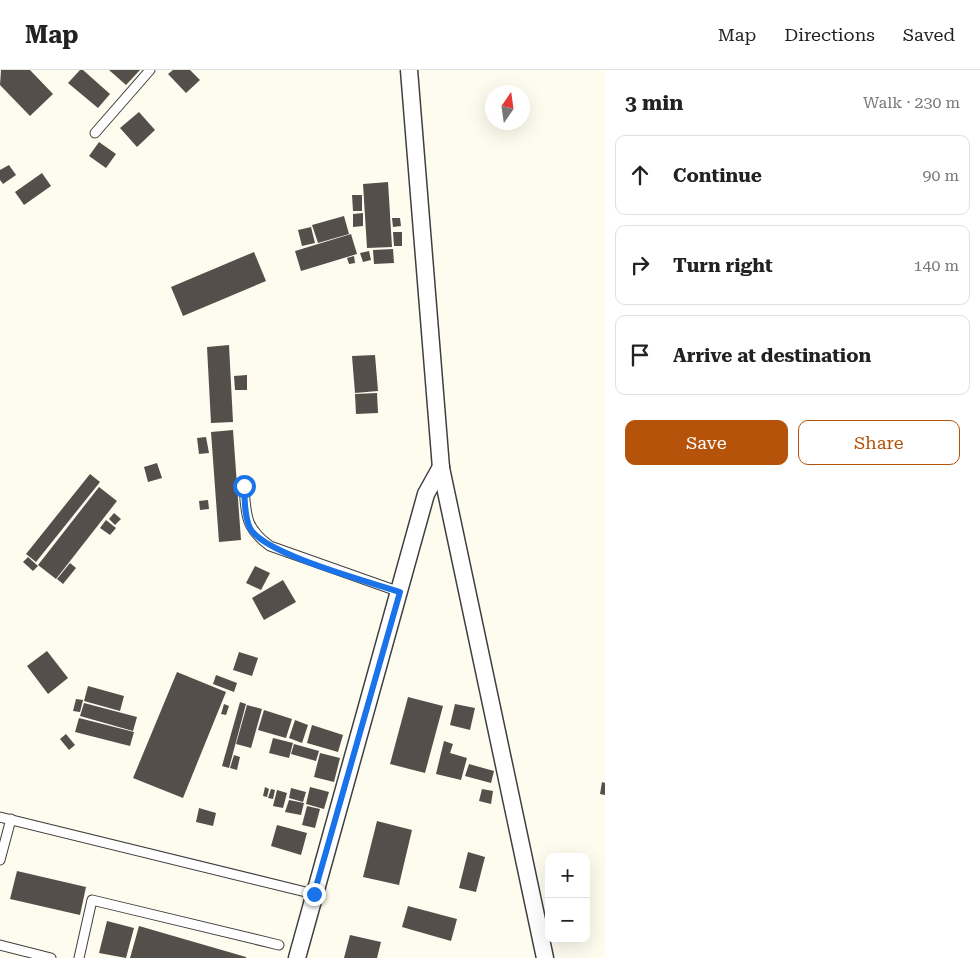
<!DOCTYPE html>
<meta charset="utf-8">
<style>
:root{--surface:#fff;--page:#f2f2f2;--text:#222;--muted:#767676;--line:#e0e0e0;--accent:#b45309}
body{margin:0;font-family:"Roboto Serif",serif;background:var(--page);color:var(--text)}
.controls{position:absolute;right:15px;bottom:15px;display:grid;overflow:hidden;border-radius:10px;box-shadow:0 5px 20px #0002}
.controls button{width:45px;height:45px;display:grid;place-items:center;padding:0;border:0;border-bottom:1px solid var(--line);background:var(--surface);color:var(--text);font:25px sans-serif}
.compass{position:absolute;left:485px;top:15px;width:45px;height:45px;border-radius:50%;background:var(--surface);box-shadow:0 5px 20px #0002;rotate:13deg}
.stop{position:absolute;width:15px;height:15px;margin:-11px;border:4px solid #1a73e8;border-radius:50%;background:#fff}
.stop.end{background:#1a73e8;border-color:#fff;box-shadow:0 1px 5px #0008}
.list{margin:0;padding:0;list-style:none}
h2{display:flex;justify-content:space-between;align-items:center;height:65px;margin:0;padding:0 20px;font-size:21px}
h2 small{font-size:16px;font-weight:400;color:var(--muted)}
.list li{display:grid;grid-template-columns:32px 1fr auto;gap:15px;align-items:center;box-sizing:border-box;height:80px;margin:0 10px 10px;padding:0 10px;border:1px solid var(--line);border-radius:10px}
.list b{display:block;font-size:19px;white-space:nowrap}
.list em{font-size:16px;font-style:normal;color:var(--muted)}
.actions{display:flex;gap:10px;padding:15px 20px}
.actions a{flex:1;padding:11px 0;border:1px solid var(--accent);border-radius:10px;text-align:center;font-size:18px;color:var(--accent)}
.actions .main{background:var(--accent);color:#fff}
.icon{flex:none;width:28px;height:28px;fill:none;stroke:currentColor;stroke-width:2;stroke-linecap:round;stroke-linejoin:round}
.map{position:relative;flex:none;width:605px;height:888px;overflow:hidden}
header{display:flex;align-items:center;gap:30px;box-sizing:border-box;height:70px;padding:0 25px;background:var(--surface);border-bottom:1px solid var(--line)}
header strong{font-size:24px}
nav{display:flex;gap:28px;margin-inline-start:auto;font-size:18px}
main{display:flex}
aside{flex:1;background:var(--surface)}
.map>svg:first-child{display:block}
.building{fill:#544f4a}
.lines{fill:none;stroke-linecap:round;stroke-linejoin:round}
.service-casing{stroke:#3f3f3f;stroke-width:11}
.minor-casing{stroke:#3f3f3f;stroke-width:19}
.service{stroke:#fff;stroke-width:9}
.minor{stroke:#fff;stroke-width:16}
.route{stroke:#1a73e8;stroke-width:6}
</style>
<header>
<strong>Map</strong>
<nav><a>Map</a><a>Directions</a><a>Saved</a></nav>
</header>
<main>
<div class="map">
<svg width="605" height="888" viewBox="0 0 605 888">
<rect width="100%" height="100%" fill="#fdfcee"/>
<!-- building -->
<g class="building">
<polygon points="1,0 30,0 53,24 30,46 0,15"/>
<polygon points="80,0 83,0 110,24 98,38 68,13"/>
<polygon points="109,0 140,0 126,15"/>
<polygon points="173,0 190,0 200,10 186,23 168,4"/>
<polygon points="139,42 155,60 137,77 120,58"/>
<polygon points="99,72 116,84 106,98 89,86"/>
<polygon points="9,95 16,105 3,114 0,110 0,100"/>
<polygon points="42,103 51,116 24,135 15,122"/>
<polygon points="388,112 392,177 367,178 363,114"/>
<polygon points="352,125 362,125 362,141 353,141"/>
<polygon points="363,143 363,156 353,157 353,144"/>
<polygon points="344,146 349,164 318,173 312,155"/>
<polygon points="392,148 400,148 401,156 393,157"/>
<polygon points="311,157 315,173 302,176 298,160"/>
<polygon points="393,162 402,162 402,176 394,176"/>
<polygon points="351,164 357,184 301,201 295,181"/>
<polygon points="393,179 394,193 374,194 373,180"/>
<polygon points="369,181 371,190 363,192 360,183"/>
<polygon points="254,182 266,211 183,246 171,217"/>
<polygon points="354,186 355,193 349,194 347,188"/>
<polygon points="229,275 233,352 211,353 207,277"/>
<polygon points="375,285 378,321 355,323 352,286"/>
<polygon points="247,305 247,320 235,320 234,306"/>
<polygon points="377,323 378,343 356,344 355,324"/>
<polygon points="233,360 241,470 219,472 211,362"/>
<polygon points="206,367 209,383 199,384 197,368"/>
<polygon points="157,393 162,408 148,412 144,397"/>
<polygon points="90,404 100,412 36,492 26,484"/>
<polygon points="99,417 117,431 56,509 38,495"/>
<polygon points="208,430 209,439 200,440 199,431"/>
<polygon points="114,443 121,449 115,455 109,449"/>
<polygon points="106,450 116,458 110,465 100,458"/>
<polygon points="28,487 38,496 33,501 23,492"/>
<polygon points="70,493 76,498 63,514 57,509"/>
<polygon points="255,496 270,503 261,520 246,513"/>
<polygon points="283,510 296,532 264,550 252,528"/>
<polygon points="47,581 68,608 48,624 27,596"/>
<polygon points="239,582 258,588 252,606 233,600"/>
<polygon points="177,602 226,622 183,728 133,708"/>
<polygon points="216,605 237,613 234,622 213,614"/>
<polygon points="88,616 124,626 120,641 84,631"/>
<polygon points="408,627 443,636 425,703 390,694"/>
<polygon points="76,629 83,630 80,642 73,641"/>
<polygon points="240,632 246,634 229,698 222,696"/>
<polygon points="84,633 137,647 133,661 80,646"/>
<polygon points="224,634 229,636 226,645 221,644"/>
<polygon points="455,634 475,638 470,660 450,655"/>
<polygon points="247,635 262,639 251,678 236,674"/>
<polygon points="264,640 292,649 286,668 258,660"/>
<polygon points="79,648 134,662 130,676 75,662"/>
<polygon points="295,650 308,655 302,673 289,668"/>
<polygon points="312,655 343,665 338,682 307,673"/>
<polygon points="66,664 75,675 69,680 60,669"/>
<polygon points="273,668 293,673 289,688 269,683"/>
<polygon points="444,671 453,674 450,683 467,688 461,710 436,704"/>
<polygon points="294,674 319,681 316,691 291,684"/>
<polygon points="320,683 340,688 334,712 314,707"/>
<polygon points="234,685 240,687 237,700 230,698"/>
<polygon points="469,694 494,701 491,713 465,706"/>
<polygon points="602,712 605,713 605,725 600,724"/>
<polygon points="265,717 269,719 267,727 263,726"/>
<polygon points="310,717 329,722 324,739 306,734"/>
<polygon points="291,718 306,722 303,732 289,728"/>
<polygon points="271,719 275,720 273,729 268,728"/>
<polygon points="482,719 493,721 491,734 479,731"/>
<polygon points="277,720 287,723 283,738 273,736"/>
<polygon points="289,730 304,733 301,745 285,742"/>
<polygon points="307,736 320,739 315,758 302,755"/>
<polygon points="199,738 216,743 213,756 196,752"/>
<polygon points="377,751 412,760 399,815 363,807"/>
<polygon points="277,755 307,763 301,785 271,776"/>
<polygon points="468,782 485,787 476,822 459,818"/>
<polygon points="17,801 86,817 80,845 10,829"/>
<polygon points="408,836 457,849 451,871 402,857"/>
<polygon points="107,851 134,858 126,888 99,883"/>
<polygon points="139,856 246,887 246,888 130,888"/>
<polygon points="350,865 381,872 377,888 344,888"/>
</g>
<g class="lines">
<!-- service casing -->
<g class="service-casing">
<g id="service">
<polyline points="95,63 150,0"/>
<path d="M244 416C246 445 245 458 270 476L400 522"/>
<polyline points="0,747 314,824"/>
<polyline points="0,790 11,749"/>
<polyline points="0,875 51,888"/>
<polyline points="79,888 92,830 279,875"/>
</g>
</g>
<!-- minor casing -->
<g class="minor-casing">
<g id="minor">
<polyline points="409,0 441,398 545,888"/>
<polyline points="297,888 426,424 441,397"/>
</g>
</g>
<!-- service -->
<use href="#service" class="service"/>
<!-- minor -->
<use href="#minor" class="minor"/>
</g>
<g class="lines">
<!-- route -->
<path class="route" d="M244 416C245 429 244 446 250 458 263 484 370 512 400 522L314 824"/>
</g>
</svg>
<div class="controls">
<button>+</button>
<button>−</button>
</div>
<svg class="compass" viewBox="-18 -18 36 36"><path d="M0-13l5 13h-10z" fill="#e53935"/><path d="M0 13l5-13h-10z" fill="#767676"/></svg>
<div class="stop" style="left:244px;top:416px"></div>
<div class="stop end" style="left:314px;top:824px"></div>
</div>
<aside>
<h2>3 min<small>Walk · 230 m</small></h2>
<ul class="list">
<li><svg class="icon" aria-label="ahead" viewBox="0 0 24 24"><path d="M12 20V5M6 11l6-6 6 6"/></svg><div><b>Continue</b></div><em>90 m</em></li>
<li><svg class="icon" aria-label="right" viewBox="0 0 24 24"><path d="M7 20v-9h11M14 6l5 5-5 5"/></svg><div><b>Turn right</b></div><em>140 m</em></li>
<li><svg class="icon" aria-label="arrive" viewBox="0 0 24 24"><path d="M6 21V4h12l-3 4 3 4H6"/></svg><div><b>Arrive at destination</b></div></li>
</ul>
<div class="actions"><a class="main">Save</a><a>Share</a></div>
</aside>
</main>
